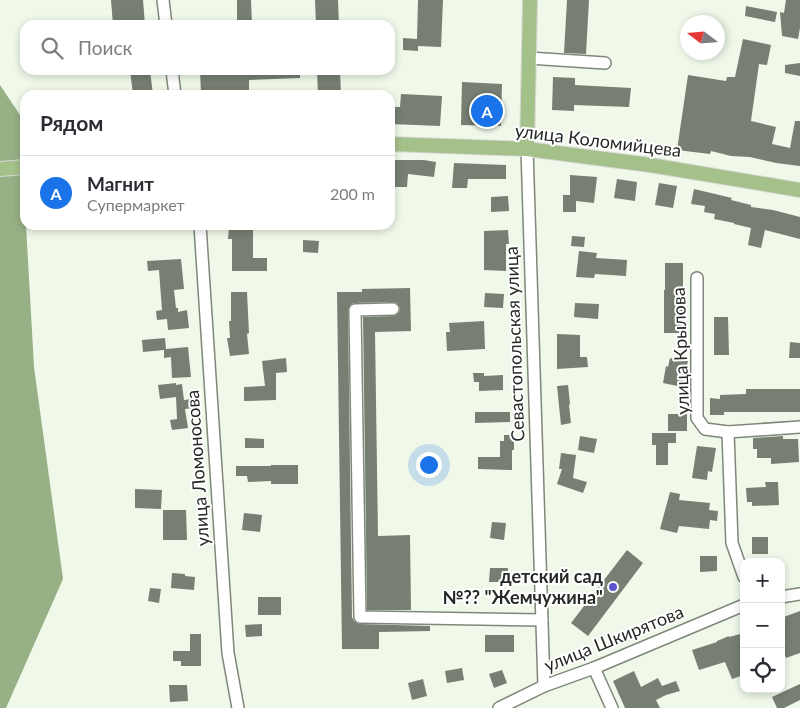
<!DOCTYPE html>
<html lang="ru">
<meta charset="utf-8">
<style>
:root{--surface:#fff;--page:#f7f7f7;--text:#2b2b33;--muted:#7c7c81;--line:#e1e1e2;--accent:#1a73e8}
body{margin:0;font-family:Lato,sans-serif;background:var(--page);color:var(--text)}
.controls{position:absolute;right:15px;bottom:15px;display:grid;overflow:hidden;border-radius:10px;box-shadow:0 2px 8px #0003}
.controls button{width:45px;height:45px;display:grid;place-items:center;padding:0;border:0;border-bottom:1px solid var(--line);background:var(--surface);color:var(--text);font:25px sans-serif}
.compass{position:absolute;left:680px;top:15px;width:45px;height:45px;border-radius:50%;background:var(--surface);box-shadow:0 2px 8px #0003;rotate:286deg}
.you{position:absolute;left:428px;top:464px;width:18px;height:18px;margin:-12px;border:4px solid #fff;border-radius:50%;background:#1a73e8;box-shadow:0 0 0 8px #1a73e833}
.badge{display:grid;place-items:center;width:32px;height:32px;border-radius:50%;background:var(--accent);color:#fff;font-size:16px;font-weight:700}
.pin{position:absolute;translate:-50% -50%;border:2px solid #fff;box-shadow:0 1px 5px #0006}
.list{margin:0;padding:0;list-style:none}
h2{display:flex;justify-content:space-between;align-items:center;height:65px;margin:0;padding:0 20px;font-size:21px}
h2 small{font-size:16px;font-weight:400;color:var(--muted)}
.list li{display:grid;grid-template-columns:32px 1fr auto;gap:15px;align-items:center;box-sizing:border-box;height:75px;padding:0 20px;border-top:1px solid var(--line)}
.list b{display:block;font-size:19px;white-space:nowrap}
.list p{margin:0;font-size:16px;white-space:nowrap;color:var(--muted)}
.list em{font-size:16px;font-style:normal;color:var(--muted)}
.icon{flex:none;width:28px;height:28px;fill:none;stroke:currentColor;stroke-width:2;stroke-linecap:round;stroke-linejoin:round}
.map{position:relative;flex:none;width:800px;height:708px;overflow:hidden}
.search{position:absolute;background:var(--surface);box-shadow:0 2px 8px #0003;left:20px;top:20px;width:375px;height:55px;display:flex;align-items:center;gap:12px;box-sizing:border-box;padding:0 18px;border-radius:15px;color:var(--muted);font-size:19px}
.panel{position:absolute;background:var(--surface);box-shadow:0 2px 8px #0003;left:20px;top:90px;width:375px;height:140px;border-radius:15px}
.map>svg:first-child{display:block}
.water{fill:#98b086}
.building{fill:#777f72}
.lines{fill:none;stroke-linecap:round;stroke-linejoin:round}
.minor-casing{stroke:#7f877a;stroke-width:14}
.major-casing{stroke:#d8d8d8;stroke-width:16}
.minor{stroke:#fff;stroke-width:11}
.major{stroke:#a5c18a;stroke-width:14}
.poi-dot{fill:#5e54cc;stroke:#fff;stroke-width:2}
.labels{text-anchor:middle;stroke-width:4;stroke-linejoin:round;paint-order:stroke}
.street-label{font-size:18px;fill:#262924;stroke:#fff}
.poi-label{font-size:18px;font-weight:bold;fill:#262924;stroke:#fff;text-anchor:end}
</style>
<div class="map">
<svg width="800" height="708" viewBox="0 0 800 708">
<rect width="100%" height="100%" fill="#eff8e9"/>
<!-- water -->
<polygon class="water" points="0,85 20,115 25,225 26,225 34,367 63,579 6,708 0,708"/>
<!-- building -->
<g class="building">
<polygon points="111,0 143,0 145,25 113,25"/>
<polygon points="237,0 251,0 252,25 237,25"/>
<polygon points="315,0 338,0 339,25 316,25"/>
<polygon points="418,0 443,0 441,47 418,46 418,51 403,50 403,38 417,39"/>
<polygon points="567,0 589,0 586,54 564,53"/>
<polygon points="786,0 800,0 800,28 798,39 782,36 780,12 784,13"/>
<polygon points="746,6 777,12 775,22 745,16"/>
<polygon points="743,39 771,45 767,65 759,64 751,121 776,127 772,144 790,148 795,121 800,121 800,166 776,163 750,157 731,156 711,151 710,154 677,150 688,75 726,81 727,77 735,77"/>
<polygon points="800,63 800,76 785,73 785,65"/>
<polygon points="130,70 150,70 153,95 133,95"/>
<polygon points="200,70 300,70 300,78 249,80 249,92 201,94"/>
<polygon points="317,70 340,70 341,95 318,95"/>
<polygon points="553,77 575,78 575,85 631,88 629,107 574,105 574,111 552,110"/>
<polygon points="462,82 502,84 501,126 461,125"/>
<polygon points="401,94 442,96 440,126 390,124 390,107 400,107"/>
<polygon points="394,160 424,160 436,162 434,177 408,174 407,187 394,187"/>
<polygon points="454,163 506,165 506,179 468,179 467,188 452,188"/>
<polygon points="570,175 597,177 594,203 576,201 576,212 563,212 563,195 570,195"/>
<polygon points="617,179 637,182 635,201 614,198"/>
<polygon points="659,183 677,186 673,208 655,205"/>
<polygon points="694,189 732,198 731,200 751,205 751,207 773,210 800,217 800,239 765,230 761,248 748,245 751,228 734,224 734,223 714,219 715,214 704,212 705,206 691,204"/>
<polygon points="508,196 509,211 491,212 491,197"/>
<polygon points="229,227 253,227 253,258 267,258 267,271 232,271 232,239 228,239"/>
<polygon points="508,230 509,244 506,244 506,271 484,270 484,231"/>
<polygon points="572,236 585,237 584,247 571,246"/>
<polygon points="303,240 319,241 318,253 303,252"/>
<polygon points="579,251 597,253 596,258 627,260 626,276 595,274 594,278 576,277"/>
<polygon points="181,259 184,289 174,290 176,308 178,308 178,312 187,310 189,328 168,330 167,319 157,320 156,311 162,310 159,270 148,271 147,261"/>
<polygon points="665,263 683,263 683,333 664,333 664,290 665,290"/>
<polygon points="410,288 411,331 375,332 378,536 410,535 411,610 367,610 363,317 394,316 399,313 400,308 397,303 393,302 354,303 351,304 348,310 352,617 354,621 359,624 430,626 430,631 379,632 379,649 342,649 337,292 362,292 362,289"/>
<polygon points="231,292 247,292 249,333 247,334 249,354 230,356 227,338 230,338 229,321 231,321"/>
<polygon points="485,293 504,294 503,308 484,307"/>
<polygon points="575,303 599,304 598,319 574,317"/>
<polygon points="714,317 728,317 729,355 714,355"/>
<polygon points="484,321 485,349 447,351 446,332 450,332 449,323"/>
<polygon points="557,334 580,335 580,357 587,357 588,367 557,369"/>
<polygon points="165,338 166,349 188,347 191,377 172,378 171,357 164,358 164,350 143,352 142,340"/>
<polygon points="790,342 800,343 800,358 789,358"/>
<polygon points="674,357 688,361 682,387 663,383 666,366 668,367 670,358 674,359"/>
<polygon points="286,358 287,372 276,373 276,400 244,401 244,387 265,386 262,361"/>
<polygon points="473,373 484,373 484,376 503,375 503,390 479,391 479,382 474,382"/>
<polygon points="176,383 176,385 182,384 184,400 193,399 193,408 185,409 188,428 172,430 170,420 177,419 176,397 160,399 158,385"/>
<polygon points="568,385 570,404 569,405 571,423 561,425 557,386"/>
<polygon points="746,389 800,389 800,412 724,412 724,415 710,415 710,398 720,399 720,395 746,394"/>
<polygon points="475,412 510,412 510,422 475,423"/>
<rect x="668" y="414" width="19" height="17"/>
<polygon points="652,433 676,433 676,443 668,443 668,465 656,465 656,445 652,445"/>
<polygon points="504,435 514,435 514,450 512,450 512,470 478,469 478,457 500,457 500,441 504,441"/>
<polygon points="580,436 597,439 594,453 578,450"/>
<polygon points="783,436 783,439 798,439 799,462 771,464 771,458 757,458 757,449 753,449 753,438"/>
<polygon points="245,438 264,439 264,448 245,448"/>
<polygon points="697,446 716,448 712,472 708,471 707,480 692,478"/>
<polygon points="561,453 576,455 573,478 587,482 583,493 557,484 562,469 559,469"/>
<polygon points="271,465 298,465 298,484 271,484 271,481 248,482 247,476 236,476 236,466 271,466"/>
<polygon points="765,482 778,482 779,505 752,506 752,502 747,502 746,488 766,487"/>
<polygon points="135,489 162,490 161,509 135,508"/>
<polygon points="670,492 680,494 679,500 710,503 709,510 718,511 717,521 710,520 709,529 679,526 677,533 660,529"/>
<polygon points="163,510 186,510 187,540 163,540"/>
<polygon points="244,513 262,515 260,532 242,530"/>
<polygon points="492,522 506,523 504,540 490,538"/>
<rect x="752" y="537" width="16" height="17"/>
<polygon points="627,550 643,563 588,636 571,623"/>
<polygon points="700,556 717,556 717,571 700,572"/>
<polygon points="490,568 508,568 507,582 489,582"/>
<polygon points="172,573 185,574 185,576 195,577 194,590 171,588"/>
<polygon points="150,588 161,589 159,603 148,601"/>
<rect x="258" y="597" width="23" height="18"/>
<polygon points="800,611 800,653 786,658 781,643 781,618"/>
<polygon points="262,624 262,636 246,637 245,625"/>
<polygon points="744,633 744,675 732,679 725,662 699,670 692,650 717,642 717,641 729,636 729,637"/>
<polygon points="190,634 201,634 201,666 181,666 181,661 173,661 173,651 190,651"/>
<rect x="485" y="635" width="29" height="17"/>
<polygon points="462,668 464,680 447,683 445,671"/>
<polygon points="502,670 507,683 494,688 489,674"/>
<polygon points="634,671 641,687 658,678 662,686 676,681 680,691 666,695 656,700 660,708 625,708 613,681"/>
<polygon points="423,679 427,696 412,700 408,683"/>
<polygon points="800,684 800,700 784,708 777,708 772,697"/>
<polygon points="169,685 187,685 188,701 170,702"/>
</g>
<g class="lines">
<!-- minor casing -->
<g class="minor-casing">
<g id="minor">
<polyline points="163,0 166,25"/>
<polyline points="529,58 605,63"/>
<polyline points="172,70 175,95"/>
<polyline points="527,149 544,686"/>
<polyline points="200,225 228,653 238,708"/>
<polyline points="697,278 697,418 705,429 728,432 800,427"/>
<polyline points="393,309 355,310 360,617 542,620"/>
<polyline points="728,432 732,543 744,577"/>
<polyline points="781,597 800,594"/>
<polyline points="594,668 612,708"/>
<polyline points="499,708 544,686 594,668 744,605"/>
</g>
</g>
<!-- major casing -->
<g class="major-casing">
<g id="major">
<polyline points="390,144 527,149 650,165 800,190"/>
<polyline points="527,149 530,0"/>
<polyline points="0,169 25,167"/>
</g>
</g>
<!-- minor -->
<use href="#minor" class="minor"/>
<!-- major -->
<use href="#major" class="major"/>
</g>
<!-- markers -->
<circle class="poi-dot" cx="613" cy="587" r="5"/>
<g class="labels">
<!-- street labels -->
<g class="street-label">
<text transform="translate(598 141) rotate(7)" y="6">улица Коломийцева</text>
<text transform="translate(515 344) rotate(-92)" y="6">Севастопольская улица</text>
<text transform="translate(681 351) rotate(-92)" y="6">улица Крылова</text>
<text transform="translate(198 468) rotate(-94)" y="6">улица Ломоносова</text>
<text transform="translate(614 639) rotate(-22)" y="6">улица Шкирятова</text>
</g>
<!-- poi labels -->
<g class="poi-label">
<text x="603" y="583">детский сад<tspan x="603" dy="21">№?? "Жемчужина"</tspan></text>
</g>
</g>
</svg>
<div class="controls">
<button>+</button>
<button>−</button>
<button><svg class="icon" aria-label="locate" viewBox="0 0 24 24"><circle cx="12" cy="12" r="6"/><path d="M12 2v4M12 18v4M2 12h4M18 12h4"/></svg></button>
</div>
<svg class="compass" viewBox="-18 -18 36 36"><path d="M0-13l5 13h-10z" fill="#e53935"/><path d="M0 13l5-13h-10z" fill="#7c7c81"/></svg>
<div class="you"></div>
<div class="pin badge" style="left:487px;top:111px">A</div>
<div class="search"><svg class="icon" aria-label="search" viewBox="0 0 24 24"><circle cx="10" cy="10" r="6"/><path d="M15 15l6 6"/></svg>Поиск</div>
<section class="panel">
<h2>Рядом<small></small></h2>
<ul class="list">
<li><span class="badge">A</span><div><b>Магнит</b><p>Супермаркет</p></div><em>200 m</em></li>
</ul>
</section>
</div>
